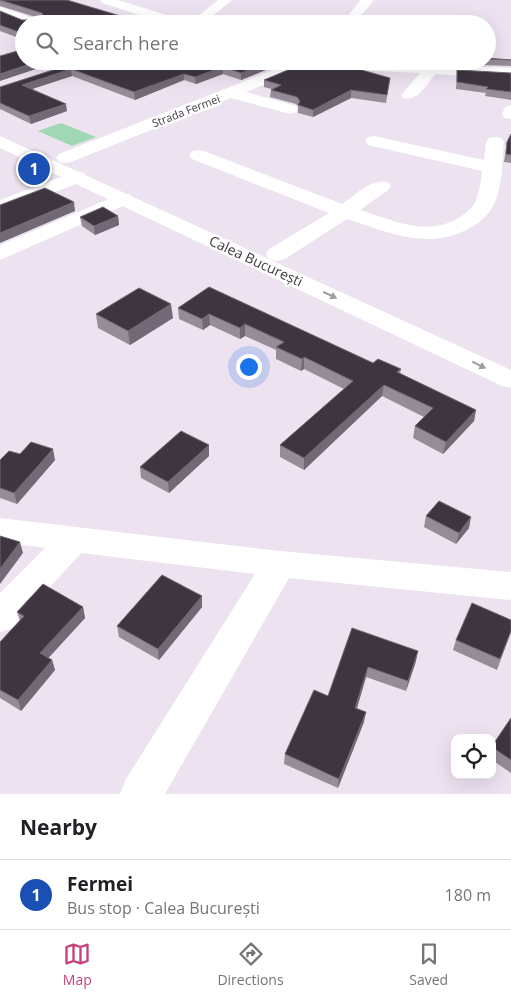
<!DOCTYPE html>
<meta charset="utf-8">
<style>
:root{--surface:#fff;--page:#f2f2f2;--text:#202124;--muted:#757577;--line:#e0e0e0;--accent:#c83f7a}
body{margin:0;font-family:"Open Sans",sans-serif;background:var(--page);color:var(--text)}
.controls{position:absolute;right:15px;bottom:15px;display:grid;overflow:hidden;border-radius:10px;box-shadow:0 5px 20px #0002}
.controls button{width:45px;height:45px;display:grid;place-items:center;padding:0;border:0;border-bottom:1px solid var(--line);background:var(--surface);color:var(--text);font:25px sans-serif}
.you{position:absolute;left:248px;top:366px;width:18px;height:18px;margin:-12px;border:4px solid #fff;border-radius:50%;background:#1a73e8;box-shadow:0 0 0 8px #1a73e833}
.badge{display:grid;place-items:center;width:32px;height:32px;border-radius:50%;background:var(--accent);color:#fff;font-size:16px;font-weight:700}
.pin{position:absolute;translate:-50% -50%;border:2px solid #fff;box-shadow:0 1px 5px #0006}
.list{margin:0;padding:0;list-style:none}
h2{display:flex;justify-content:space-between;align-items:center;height:65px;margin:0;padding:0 20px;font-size:21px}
h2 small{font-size:16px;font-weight:400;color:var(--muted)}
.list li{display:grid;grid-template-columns:32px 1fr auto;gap:15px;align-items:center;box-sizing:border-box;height:70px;padding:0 20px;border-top:1px solid var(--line)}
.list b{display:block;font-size:19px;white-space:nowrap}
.list p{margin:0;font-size:16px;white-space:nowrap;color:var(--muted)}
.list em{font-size:16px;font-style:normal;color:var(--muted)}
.icon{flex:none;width:28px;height:28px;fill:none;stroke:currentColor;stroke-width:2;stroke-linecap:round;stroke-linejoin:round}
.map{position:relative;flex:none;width:511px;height:794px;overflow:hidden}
.search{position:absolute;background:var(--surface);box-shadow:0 5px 20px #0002;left:15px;right:15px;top:15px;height:55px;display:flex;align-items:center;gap:12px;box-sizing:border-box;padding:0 18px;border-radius:28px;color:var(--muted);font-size:19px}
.sheet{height:135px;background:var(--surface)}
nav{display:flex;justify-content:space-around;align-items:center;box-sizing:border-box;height:70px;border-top:1px solid var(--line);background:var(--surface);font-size:14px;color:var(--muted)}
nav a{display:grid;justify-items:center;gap:2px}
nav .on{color:var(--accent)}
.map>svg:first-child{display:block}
.green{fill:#a0d7b5}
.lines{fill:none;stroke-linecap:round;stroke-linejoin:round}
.minor{fill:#fff;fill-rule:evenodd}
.highway{fill:#fff;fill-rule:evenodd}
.wall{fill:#968c98}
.shaded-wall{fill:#726976}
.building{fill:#3e3541;stroke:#726976}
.oneway{fill:#9f9ca0}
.labels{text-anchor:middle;stroke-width:5;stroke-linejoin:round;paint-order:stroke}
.far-street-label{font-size:11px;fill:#3f3a40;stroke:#fff}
.street-label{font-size:14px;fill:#3f3a40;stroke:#fff}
</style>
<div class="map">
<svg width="511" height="794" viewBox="0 0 511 794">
<rect width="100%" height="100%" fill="#ede2f0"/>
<!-- green -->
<polygon class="green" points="61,123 96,137 72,146 38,131"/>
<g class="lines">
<!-- minor -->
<g class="minor">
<polygon points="100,0 118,0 186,21 187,24 167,24 102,3"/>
<polygon points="218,0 232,0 203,24 188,24"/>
<polygon points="361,0 374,0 354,24 341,24"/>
<polygon points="0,7 42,21 43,24 24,24 0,15"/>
<path d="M296 61H346L511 68V78L435 74C427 84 418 102 403 98L401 95 420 73 306 68 246 92 296 106 298 109 296 112 290 114 231 98 71 162 65 163 59 162 56 158 59 154Z"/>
<polygon points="511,105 511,119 504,118 502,114 505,107"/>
<path d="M374 136 484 160 486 142 489 138 495 137 501 138 504 142C502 162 503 188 493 206 488 216 478 224 468 229 427 251 388 232 347 219L285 259 277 261 269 259 266 254 269 249 329 213 192 159 189 155 192 151 198 150 204 151 342 204C355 195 371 178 388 182L391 186 388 190 360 210C393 220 427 238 460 217 465 214 471 209 474 204 479 195 481 181 482 171L368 145 365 141 368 137Z"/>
<polygon points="77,171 84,173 87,177 84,181 0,213 0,200"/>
<polygon points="123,193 130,195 133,199 130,203 0,260 0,245"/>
<polygon points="0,518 280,551 511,572 511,600 289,578 165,794 120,794 126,779 255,574 81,553 13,628 0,632 0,593 45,548 0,542"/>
</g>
<!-- highway -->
<polygon class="highway" points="0,136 511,370 511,388 502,386 0,148"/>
</g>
<!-- wall -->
<g class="wall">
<polygon points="0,0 144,23 24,24 24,40 0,31 0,11 22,20 42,19 0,6"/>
<polygon points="487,58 511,60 511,66 456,64 456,61 487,61"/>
<polygon points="81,61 151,68 168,61 288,61 241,80 223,74 196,84 184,80 135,100 72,76 32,89 67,111 31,124 0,109 0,87"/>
<polygon points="457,70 511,73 511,100 485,96 486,93 456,89"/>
<polygon points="390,78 386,103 351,98 313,117 298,113 298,106 296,104 270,97 271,90 271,89 264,87 264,80"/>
<polygon points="511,134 511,163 504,162 507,142"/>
<polygon points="118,216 119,225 95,235 82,226 80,217"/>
<polygon points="209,287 373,363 401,369 400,374 476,410 474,421 443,454 413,438 415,426 424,417 382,396 304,470 280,457 280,445 344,389 304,369 301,371 276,359 276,350 245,336 240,339 210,325 203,330 179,319 178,308"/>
<polygon points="96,314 173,318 130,345 98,328"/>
<polygon points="209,445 209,456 169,493 141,478 140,467"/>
<polygon points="20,454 55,460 17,504 0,498 0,460"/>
<polygon points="426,516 469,528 456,544 424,527"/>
<polygon points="202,596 202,607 159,660 119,637 117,626"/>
<polygon points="83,607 85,618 48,658 52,660 55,670 21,711 0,698 0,642 20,621 17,612"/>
<polygon points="511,620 511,632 497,670 453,650 456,640"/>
<polygon points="352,628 416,661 406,691 366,677 357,708 364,722 338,788 284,764 285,754 328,696"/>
<polygon points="511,718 511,773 492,760 492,746"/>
</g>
<!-- shaded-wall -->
<g class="shaded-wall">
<polygon points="39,61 60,61 0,81 0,74"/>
<polygon points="271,61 288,61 241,80 241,73"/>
<polygon points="223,67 223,74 196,84 195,77"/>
<polygon points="71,69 72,76 23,92 22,85"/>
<polygon points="184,74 184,80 135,100 134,92"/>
<polygon points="351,90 351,98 313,117 313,110"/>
<polygon points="66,104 67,111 31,124 29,116"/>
<polygon points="74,202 75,211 0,243 0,233"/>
<polygon points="118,216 119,225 95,235 94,226"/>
<polygon points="171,304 173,318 130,345 128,331"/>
<polygon points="209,314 210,325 203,330 202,319"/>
<polygon points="245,324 245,336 240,339 240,328"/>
<polygon points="304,357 304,369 301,371 302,359"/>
<polygon points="384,385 382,396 304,470 304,458"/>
<polygon points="476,410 474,421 443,454 446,442"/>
<polygon points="209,445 209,456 169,493 168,482"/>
<polygon points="53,449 55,460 17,504 14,493"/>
<polygon points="471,517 469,528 456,544 459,533"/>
<polygon points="20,542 23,553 0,584 0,569"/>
<polygon points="202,596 202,607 159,660 158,649"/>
<polygon points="83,607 85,618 43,664 40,653"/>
<polygon points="418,651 416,661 406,691 408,681"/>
<polygon points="52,660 55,670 21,711 18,700"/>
<polygon points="368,667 366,677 354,718 355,708"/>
<polygon points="366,712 364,722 338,788 339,779"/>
</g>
<!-- building -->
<g class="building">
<polygon points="0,0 67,0 144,23 24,24 24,34 0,25 0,11 22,20 42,20 44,17 42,13"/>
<polygon points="24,49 24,61 39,61 0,74 0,56"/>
<polygon points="487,58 511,60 487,59"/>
<polygon points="81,61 133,61 151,68 168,61 271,61 241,73 223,67 195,77 184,74 134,92 71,69 22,85 66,104 29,116 0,103 0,87"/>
<polygon points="307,62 344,65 390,78 387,95 351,90 313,110 298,105 300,101 297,97 271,90 281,85 264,80"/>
<polygon points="457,70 511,73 511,92 486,89 488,87 457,82"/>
<polygon points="511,134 511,155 506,154 507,142"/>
<polygon points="45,188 74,202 0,233 0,205"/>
<polygon points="103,207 118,216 94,226 80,217"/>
<polygon points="209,287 373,363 378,359 401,369 397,372 476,410 446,442 415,426 433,408 384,385 304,458 280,445 353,381 304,357 302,359 276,347 284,342 245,324 240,328 209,314 202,319 178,308"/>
<polygon points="139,288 171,304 128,331 96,314"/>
<polygon points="181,431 209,445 168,482 140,467"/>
<polygon points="31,442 53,449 14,493 0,488 0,460 9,451 20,454"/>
<polygon points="439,501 471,517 459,533 426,516"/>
<polygon points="0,536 20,542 0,569"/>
<polygon points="162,575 202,596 158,649 117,626"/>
<polygon points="43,584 83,607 40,653 52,660 18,700 0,690 0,642 24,616 17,612"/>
<polygon points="472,603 511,620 511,631 500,659 456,640"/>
<polygon points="352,628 418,651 408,681 368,667 355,708 366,712 339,779 285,754 314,690 328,696"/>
<polygon points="511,718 511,760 492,747 492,746"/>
</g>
<!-- one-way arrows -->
<defs><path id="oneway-solid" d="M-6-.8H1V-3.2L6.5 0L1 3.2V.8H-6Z" transform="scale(1.25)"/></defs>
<g class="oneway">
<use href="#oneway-solid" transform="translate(330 295) rotate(25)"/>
<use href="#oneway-solid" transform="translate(479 365) rotate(26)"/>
</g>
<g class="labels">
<!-- far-street labels -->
<g class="far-street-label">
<text transform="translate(186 111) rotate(-21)" y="4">Strada Fermei</text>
</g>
<!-- street labels -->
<g class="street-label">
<text transform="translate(256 261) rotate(25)" y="5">Calea București</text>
</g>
</g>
</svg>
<div class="controls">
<button><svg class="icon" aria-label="locate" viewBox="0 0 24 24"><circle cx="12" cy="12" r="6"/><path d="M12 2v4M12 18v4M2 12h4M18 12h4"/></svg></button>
</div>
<div class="you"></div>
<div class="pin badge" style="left:34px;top:169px;background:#1a4fb4">1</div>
<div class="search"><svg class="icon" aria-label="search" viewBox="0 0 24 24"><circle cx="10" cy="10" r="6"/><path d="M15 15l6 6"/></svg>Search here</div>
</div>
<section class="sheet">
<h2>Nearby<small></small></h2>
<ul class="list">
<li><span class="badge" style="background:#1a4fb4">1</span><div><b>Fermei</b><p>Bus stop · Calea București</p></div><em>180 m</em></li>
</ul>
</section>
<nav>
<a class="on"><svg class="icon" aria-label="map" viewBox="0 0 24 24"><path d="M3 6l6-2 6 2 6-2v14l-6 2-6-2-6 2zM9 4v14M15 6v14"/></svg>Map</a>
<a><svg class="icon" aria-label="directions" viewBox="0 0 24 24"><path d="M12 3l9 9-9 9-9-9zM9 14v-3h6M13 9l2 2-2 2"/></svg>Directions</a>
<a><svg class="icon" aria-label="saved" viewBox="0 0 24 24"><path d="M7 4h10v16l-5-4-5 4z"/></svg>Saved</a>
</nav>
